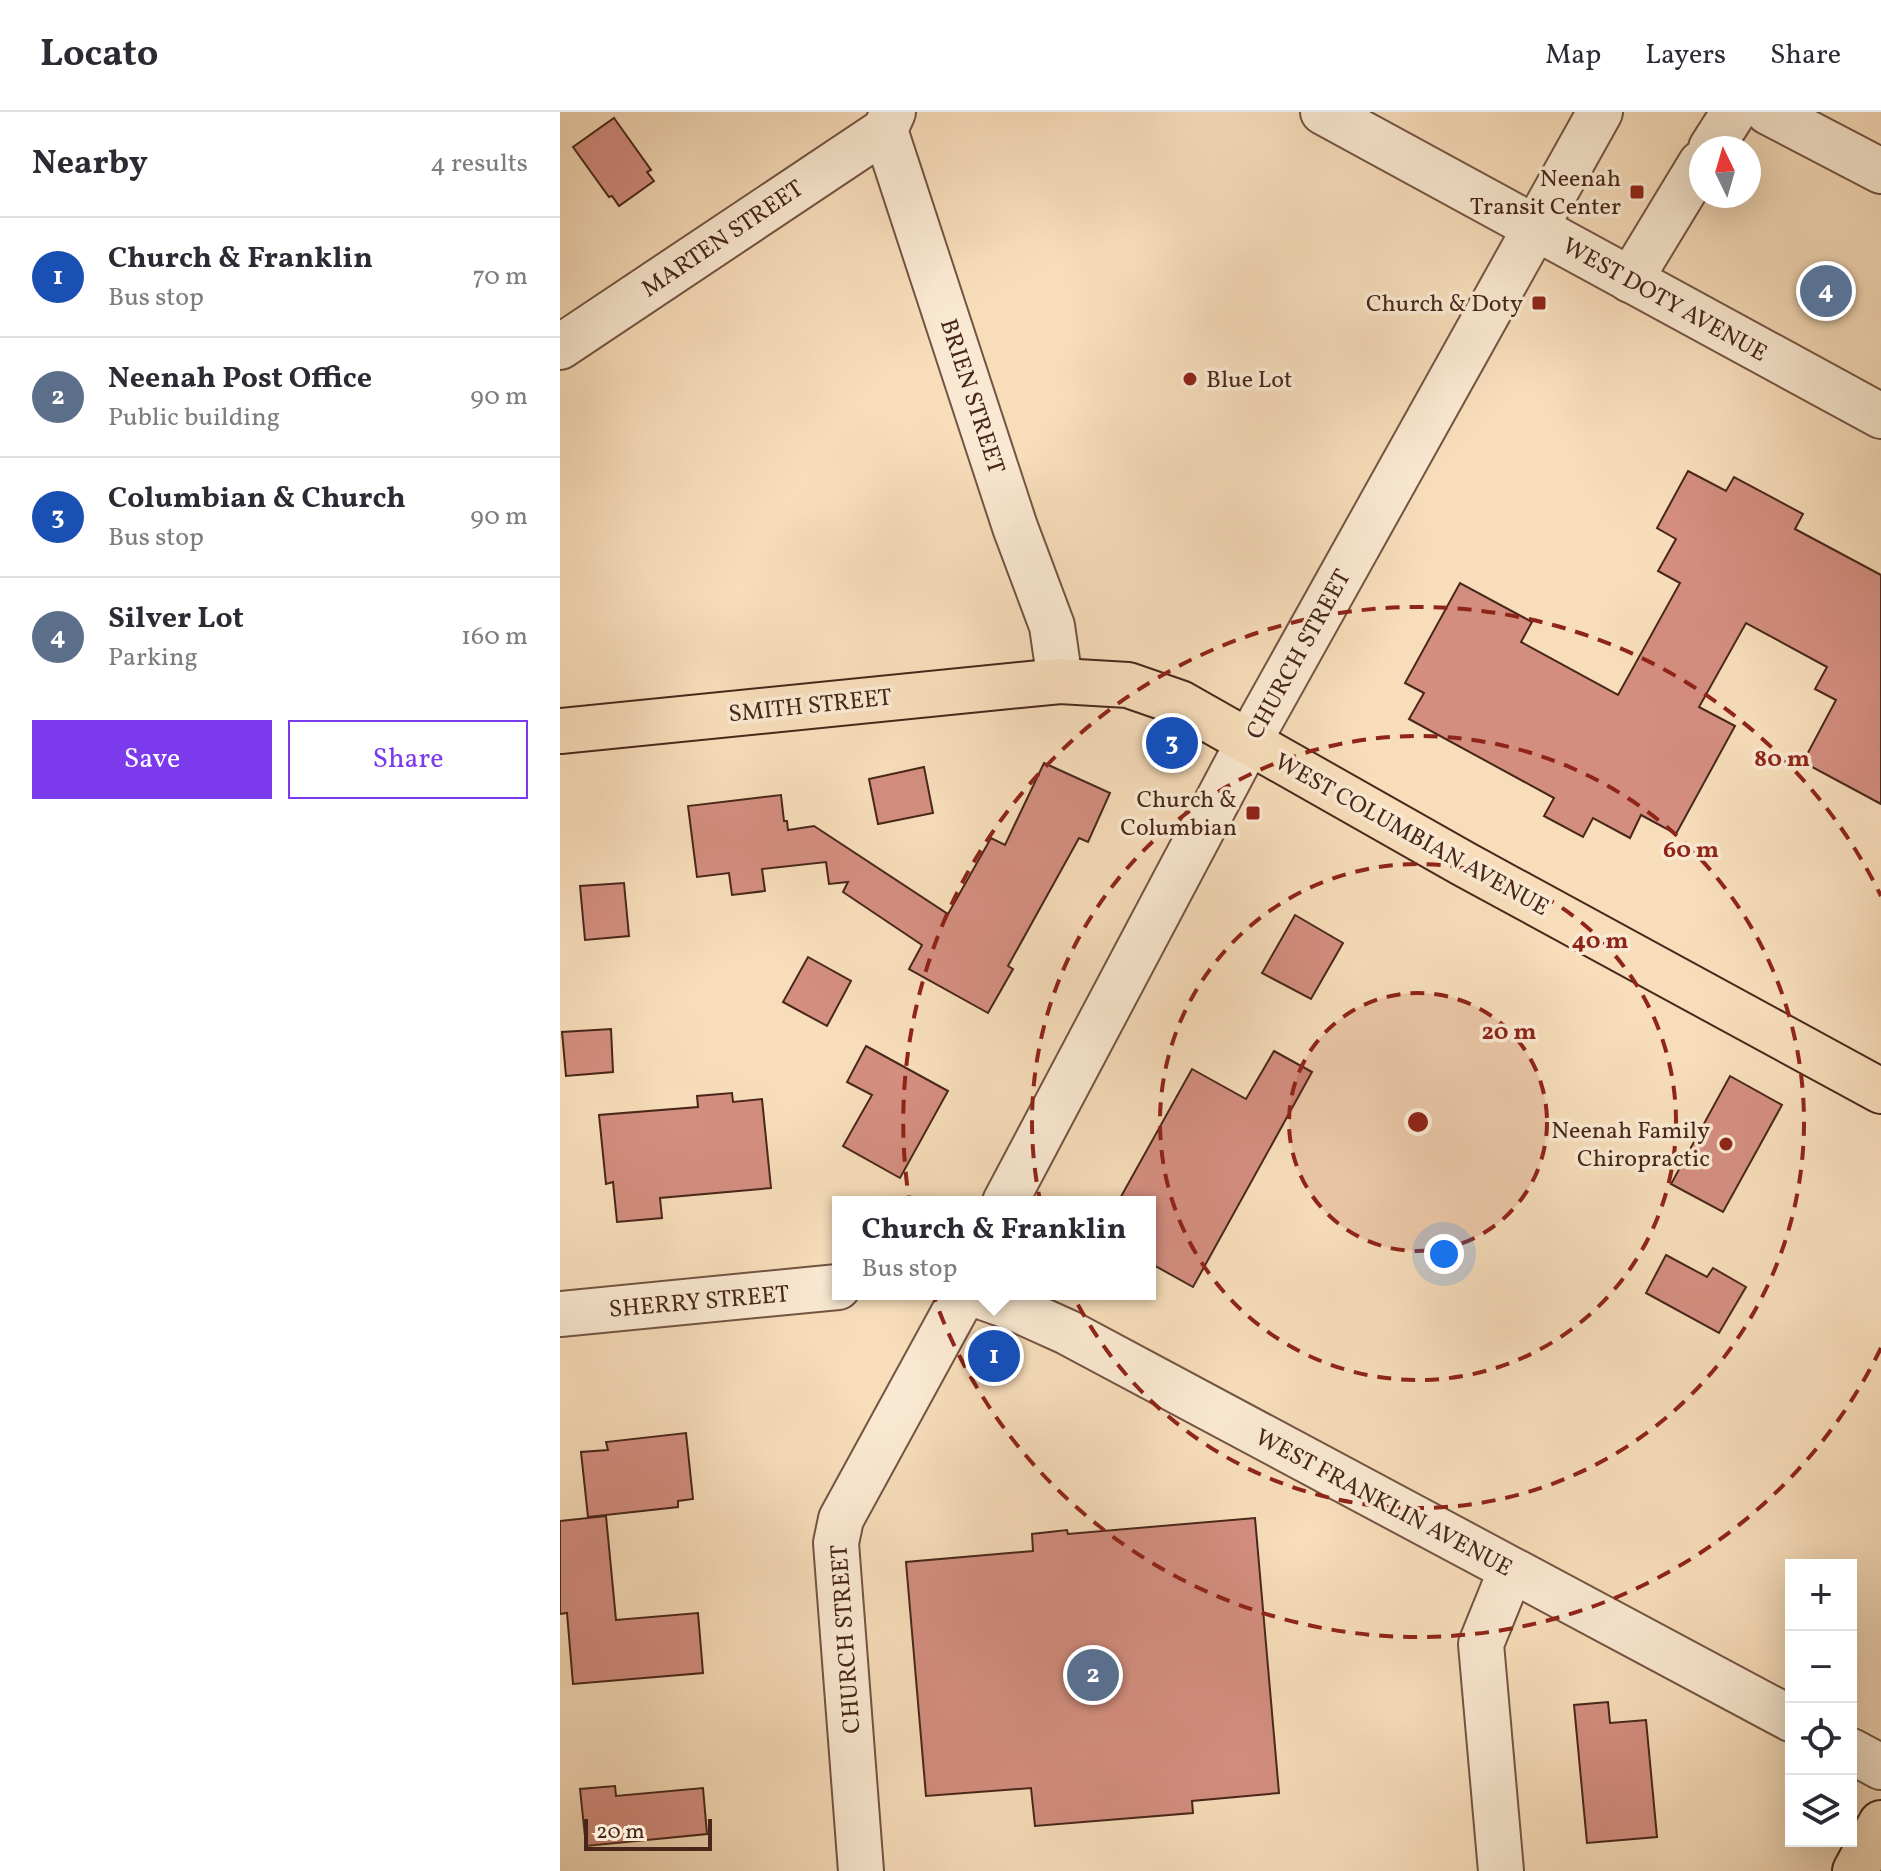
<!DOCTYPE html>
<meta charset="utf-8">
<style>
:root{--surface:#fff;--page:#f2f2f3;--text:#2b2b33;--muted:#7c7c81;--line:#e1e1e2;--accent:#7c3aed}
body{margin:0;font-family:Vollkorn,serif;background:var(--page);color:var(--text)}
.controls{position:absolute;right:24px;bottom:24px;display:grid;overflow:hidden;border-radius:0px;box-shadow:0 8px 32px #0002}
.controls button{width:72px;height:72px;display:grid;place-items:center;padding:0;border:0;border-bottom:2px solid var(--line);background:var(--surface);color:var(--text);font:40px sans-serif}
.compass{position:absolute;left:1129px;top:24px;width:72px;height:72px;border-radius:50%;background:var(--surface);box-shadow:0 8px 32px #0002;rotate:355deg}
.scale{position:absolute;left:24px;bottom:20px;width:128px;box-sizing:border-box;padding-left:8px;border:4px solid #48271a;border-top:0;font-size:22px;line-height:28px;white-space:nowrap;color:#48271a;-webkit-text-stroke:6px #fae9d2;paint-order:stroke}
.you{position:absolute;left:884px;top:1142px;width:28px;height:28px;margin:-20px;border:6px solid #fff;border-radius:50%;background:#1a73e8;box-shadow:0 0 0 12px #1a73e833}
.badge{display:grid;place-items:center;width:52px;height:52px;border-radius:50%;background:var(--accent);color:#fff;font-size:26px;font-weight:700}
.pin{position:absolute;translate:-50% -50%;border:4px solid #fff;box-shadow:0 2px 8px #0006}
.popup{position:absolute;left:272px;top:1084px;width:324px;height:104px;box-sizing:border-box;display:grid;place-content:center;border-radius:0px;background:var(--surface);filter:drop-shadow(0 2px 6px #0005);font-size:26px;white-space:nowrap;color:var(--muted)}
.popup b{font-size:30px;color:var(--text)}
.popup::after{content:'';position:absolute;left:50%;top:100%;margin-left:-16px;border:16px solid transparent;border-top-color:var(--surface)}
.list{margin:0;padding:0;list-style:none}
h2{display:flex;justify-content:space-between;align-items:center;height:104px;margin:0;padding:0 32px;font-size:34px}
h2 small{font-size:26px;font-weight:400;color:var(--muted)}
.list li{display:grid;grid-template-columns:52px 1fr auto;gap:24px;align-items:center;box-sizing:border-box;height:120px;padding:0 32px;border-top:2px solid var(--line)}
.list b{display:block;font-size:30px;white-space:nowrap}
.list p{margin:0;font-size:26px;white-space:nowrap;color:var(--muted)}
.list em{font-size:26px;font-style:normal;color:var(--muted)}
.actions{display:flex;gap:16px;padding:24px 32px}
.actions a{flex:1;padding:18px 0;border:2px solid var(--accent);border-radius:0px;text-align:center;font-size:28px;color:var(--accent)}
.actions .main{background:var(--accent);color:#fff}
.icon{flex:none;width:44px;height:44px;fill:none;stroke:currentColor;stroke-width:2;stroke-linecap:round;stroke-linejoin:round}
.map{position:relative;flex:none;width:1321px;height:1759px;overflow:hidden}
header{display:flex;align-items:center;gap:48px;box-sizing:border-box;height:112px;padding:0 40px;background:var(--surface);border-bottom:2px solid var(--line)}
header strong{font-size:38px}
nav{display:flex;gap:44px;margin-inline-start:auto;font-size:28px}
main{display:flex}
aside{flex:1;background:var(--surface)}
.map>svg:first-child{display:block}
.building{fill:#d48e80;stroke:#48271a;stroke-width:2}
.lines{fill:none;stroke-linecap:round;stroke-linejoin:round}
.minor-casing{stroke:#745442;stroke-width:48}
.major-casing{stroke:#48271a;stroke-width:48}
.minor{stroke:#fae9d2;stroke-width:44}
.major{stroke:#f7ddba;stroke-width:44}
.ring{fill:none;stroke:#8f2418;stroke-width:4;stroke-dasharray:14 10}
.poi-dot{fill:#8f2418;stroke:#fae9d2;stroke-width:3}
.labels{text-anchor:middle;stroke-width:7;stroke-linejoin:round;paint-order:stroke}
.poi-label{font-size:24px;fill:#48271a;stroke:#fae9d2;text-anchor:end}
.street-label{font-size:24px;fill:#48271a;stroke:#fae9d2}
.centre{fill:#8f2418;stroke:#fae9d2;stroke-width:4}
.ring-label{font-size:24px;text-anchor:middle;font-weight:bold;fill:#8f2418;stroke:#fae9d2;stroke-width:7;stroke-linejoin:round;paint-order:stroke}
</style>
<header>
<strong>Locato</strong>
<nav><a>Map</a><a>Layers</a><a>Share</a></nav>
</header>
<main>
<aside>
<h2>Nearby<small>4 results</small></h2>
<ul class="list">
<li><span class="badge" style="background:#1a4fb4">1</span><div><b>Church &amp; Franklin</b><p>Bus stop</p></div><em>70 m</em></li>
<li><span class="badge" style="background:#5c6f8a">2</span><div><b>Neenah Post Office</b><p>Public building</p></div><em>90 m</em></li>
<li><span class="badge" style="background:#1a4fb4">3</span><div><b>Columbian &amp; Church</b><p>Bus stop</p></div><em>90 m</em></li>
<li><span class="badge" style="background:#5c6f8a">4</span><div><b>Silver Lot</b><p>Parking</p></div><em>160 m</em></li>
</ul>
<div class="actions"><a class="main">Save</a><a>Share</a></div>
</aside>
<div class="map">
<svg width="1321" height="1759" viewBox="0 0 1321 1759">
<rect width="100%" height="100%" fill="#f7ddba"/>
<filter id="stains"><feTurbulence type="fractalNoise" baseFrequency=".0025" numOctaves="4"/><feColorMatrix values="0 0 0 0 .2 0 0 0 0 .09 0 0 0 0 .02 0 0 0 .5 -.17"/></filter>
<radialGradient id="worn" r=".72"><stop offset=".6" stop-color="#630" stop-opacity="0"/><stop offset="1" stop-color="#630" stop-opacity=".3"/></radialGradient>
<!-- building -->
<g class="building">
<polygon points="54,6 91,58 87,60 94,69 59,94 52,84 49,85 13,35"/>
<polygon points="1128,359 1166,379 1174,365 1243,402 1235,417 1321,463 1321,692 1243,650 1276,588 1255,577 1267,555 1186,511 1139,595 1175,614 1116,722 1081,703 1070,726 1033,706 1023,725 984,704 994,686 849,607 864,581 845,571 900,471 972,510 961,530 1058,583 1120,471 1098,459 1116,427 1097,416"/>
<polygon points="484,651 550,681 528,730 519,726 448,854 453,857 428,901 349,857 362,833 283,780 288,770 269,772 266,750 202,757 205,779 172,783 169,761 137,765 128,694 221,683 224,709 227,709 228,718 254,714 388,802 431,726 445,733"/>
<polygon points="364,655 373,701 318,712 309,667"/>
<polygon points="64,771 69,824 25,828 20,774"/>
<polygon points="735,803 783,831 751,887 702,861"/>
<polygon points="248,845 291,869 267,914 223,890"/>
<polygon points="51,917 53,960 6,964 2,920"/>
<polygon points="306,934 388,979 340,1066 283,1034 312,983 287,970"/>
<polygon points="714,939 752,960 633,1175 590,1151 590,1090 558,1090 632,957 686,987"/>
<polygon points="1170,964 1222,993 1163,1100 1111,1072"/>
<polygon points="172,981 173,990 202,987 211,1076 100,1086 102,1106 57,1110 53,1070 46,1072 39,1003 138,995 137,984"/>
<polygon points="1106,1143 1147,1165 1153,1156 1186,1175 1159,1221 1086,1181"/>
<polygon points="126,1321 133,1387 118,1389 118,1395 28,1405 21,1340 48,1338 46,1330"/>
<polygon points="46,1404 56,1508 138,1501 143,1561 13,1572 7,1501 0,1502 0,1409"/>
<polygon points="695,1406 719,1681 632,1689 633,1701 475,1714 471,1676 366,1684 346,1450 473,1439 472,1422 507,1418 508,1422"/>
<polygon points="1048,1590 1050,1611 1086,1608 1097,1725 1027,1731 1014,1593"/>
<polygon points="55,1674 56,1684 143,1676 147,1722 26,1734 20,1677"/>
</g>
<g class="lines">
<!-- minor casing -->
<g class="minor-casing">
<g id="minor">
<polyline points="333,0 325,18 455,415 492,514 500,569"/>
<polyline points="763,0 1321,304"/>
<polyline points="1208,0 1321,59"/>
<polyline points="1151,36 1174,0"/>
<polyline points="1070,168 1141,51"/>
<polyline points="0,235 325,18"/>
<polyline points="445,1090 688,631 1040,0"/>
<polyline points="414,1182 456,1197 507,1220 1231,1607"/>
<polyline points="0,1202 278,1175"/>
<polyline points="1291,1639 1321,1655"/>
<polyline points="301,1759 276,1431 281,1407 404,1182"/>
<polyline points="941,1759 921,1532 951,1458"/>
</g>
</g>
<!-- major casing -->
<g class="major-casing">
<g id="major">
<polyline points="0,619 500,569 568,573 620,591 904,752 1321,979"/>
<polyline points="1295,1759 1321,1711"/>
</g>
</g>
<!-- minor -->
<use href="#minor" class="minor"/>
<!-- major -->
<use href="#major" class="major"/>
</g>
<!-- distance rings -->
<circle cx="858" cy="1010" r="129" fill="#8f2418" fill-opacity=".12"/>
<g class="ring">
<circle cx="858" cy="1010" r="129"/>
<circle cx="858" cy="1010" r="258"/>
<circle cx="858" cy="1010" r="386"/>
<path d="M1321 1236A515 515 0 1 1 1321 784"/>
</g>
<!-- markers -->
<g class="poi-dot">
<rect x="1069" y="72" width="16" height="16" rx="4"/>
<rect x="971" y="183" width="16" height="16" rx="4"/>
<circle cx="630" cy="267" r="8"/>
<rect x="685" y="693" width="16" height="16" rx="4"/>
<circle cx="1166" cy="1032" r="8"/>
</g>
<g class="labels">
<!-- poi labels -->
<g class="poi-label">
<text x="1061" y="74">Neenah<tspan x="1061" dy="28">Transit Center</tspan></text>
<text x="963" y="199">Church &amp; Doty</text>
<text x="646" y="275" text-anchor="start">Blue Lot</text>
<text x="677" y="695">Church &amp;<tspan x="677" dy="28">Columbian</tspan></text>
<text x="1150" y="1026">Neenah Family<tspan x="1150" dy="28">Chiropractic</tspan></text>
</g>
<!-- street labels -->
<g class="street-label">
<text transform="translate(162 126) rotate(-34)" y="8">MARTEN STREET</text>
<text transform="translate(1105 187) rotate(29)" y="8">WEST DOTY AVENUE</text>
<text transform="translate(413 284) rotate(72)" y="8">BRIEN STREET</text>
<text transform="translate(738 542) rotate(-61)" y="8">CHURCH STREET</text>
<text transform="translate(250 593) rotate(-6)" y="8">SMITH STREET</text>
<text transform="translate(852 722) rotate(29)" y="8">WEST COLUMBIAN AVENUE</text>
<text transform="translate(139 1189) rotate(-5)" y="8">SHERRY STREET</text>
<text transform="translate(824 1390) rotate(28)" y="8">WEST FRANKLIN AVENUE</text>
<text transform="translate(285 1527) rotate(-94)" y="8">CHURCH STREET</text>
</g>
</g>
<circle cx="858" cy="1010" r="12" class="centre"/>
<g class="ring-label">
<text x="1222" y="654">80 m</text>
<text x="1131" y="745">60 m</text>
<text x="1040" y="836">40 m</text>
<text x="949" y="927">20 m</text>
</g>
<rect width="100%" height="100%" filter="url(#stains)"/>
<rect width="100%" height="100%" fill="url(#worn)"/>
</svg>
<div class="controls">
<button>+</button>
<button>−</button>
<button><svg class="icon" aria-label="locate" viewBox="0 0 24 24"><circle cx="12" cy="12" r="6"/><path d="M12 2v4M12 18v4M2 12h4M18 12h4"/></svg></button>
<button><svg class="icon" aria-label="layers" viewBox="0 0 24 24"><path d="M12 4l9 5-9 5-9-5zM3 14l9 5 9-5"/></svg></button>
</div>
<svg class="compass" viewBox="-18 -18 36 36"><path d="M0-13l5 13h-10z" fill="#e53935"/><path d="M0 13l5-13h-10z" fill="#7c7c81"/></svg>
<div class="scale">20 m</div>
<div class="you"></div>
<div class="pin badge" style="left:434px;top:1244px;background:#1a4fb4">1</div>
<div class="popup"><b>Church &amp; Franklin</b>Bus stop</div>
<div class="pin badge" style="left:533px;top:1563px;background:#5c6f8a">2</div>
<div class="pin badge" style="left:612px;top:631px;background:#1a4fb4">3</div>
<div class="pin badge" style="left:1266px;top:179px;background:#5c6f8a">4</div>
</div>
</main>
